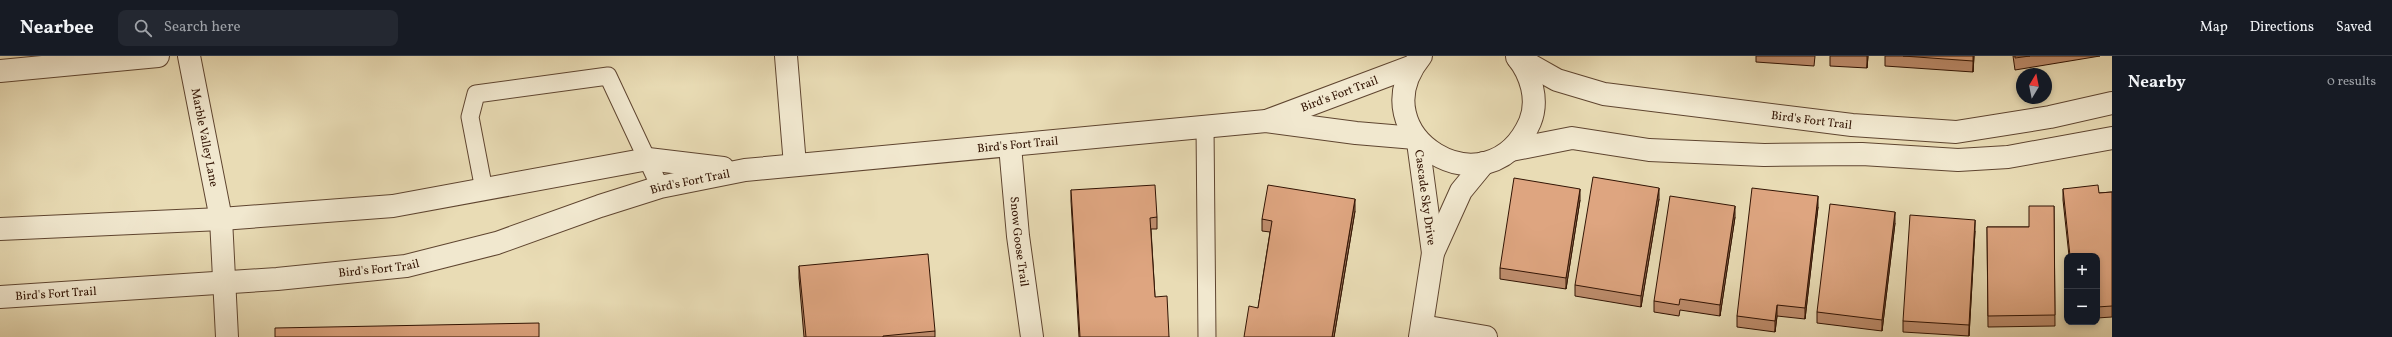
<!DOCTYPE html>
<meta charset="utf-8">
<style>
:root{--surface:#171b24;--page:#242831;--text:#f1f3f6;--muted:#9ea1a6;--line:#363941}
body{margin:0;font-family:Vollkorn,serif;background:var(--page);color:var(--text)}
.controls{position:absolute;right:12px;bottom:12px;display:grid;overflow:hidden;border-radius:8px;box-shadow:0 2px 6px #0003}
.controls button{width:36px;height:36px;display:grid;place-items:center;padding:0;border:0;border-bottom:1px solid var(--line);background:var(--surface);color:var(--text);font:20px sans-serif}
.compass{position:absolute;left:2016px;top:12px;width:36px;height:36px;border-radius:50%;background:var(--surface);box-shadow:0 2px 6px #0003;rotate:10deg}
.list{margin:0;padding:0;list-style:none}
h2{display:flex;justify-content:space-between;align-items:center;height:52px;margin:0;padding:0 16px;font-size:17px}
h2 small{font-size:13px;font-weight:400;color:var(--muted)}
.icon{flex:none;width:22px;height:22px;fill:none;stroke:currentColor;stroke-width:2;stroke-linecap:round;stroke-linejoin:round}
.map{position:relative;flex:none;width:2112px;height:281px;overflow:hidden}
header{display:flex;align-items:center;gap:24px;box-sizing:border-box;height:56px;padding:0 20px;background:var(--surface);border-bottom:1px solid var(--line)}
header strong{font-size:19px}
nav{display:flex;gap:22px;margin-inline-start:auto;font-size:14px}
.search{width:280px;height:36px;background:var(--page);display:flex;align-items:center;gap:10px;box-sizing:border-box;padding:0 14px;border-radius:8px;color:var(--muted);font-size:15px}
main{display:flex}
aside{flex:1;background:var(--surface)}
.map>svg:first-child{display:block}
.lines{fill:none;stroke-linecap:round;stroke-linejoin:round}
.service-casing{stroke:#5f4530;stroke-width:19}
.minor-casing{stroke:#5f4530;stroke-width:24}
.tertiary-casing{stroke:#5f4530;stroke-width:24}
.service{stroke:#f1e8cf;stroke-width:17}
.minor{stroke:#f1e8cf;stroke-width:22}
.tertiary{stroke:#f1e8cf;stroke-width:22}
.wall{fill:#bf8e6e;stroke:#311303}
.shaded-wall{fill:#9b745a;stroke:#311303}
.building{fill:#dea580;stroke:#311303}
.labels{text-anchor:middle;stroke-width:4;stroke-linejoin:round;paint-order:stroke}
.street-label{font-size:12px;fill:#311303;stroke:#f1e8cf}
</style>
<header>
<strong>Nearbee</strong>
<div class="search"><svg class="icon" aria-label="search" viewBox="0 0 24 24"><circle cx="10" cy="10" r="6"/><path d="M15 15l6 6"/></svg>Search here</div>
<nav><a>Map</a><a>Directions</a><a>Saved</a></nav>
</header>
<main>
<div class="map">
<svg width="2112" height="281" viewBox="0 0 2112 281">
<rect width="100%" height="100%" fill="#e9dcb5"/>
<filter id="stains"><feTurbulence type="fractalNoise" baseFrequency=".005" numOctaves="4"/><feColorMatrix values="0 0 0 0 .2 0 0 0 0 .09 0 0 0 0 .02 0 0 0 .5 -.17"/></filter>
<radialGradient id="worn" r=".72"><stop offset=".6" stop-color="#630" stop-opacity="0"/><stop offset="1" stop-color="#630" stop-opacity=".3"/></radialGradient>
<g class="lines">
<!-- service casing -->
<g class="service-casing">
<g id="service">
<polyline points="1205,71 1207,281"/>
<polyline points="484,134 470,61 476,38 608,20 660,131"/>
</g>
</g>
<!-- minor casing -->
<g class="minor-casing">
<g id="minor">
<path id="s1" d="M189 0 221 163 227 281"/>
<polyline points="786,0 795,109"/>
<polyline points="0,15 158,0"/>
<path id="s2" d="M1010 90 1018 180 1032 281"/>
<polyline points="1422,270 1486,281"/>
</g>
</g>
<!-- tertiary casing -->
<g class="tertiary-casing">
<g id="tertiary">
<path d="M1421 0C1356 80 1489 160 1530 66 1539 44 1531 18 1517 1"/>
<path id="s3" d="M1518 2 1557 24 1604 38 1852 69 1956 76 2050 61 2112 47"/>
<path id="s4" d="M1269 64 1413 10"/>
<path id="s5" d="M1418 86 1433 197"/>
<polyline points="1511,94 1572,82 1649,94 1764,99 1862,98 1958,104 2008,101 2112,82"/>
<polyline points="0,173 221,163 393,150 648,103 723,112"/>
<path id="s6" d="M0 241 277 223 406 210 497 187 600 150 660 131 745 114 1266 65 1356 77 1415 82"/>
<polyline points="1420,281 1433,197 1461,135 1484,107"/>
</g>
</g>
<!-- service -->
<use href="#service" class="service"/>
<!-- minor -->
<use href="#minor" class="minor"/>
<!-- tertiary -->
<use href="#tertiary" class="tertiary"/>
</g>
<!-- wall -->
<g class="wall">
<polygon points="1756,0 1815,0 1814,10 1756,6"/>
<polygon points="1830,0 1868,0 1867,12 1830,10"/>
<polygon points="1885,0 1974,0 1973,16 1885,10"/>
<polygon points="2013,0 2100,0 2015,14"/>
<polygon points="2063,133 2099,137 2112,136 2112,261 2097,262 2097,200 2069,200 2063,144"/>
<polygon points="1071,134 1157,161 1157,173 1151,173 1155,241 1169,281 1079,281 1071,145"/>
<polygon points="1659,143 1641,251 1575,240 1575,229"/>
<polygon points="1580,144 1566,233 1500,223 1500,212"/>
<polygon points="2054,150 2055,270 1988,271 1987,171 2029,171"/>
<polygon points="1818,151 1805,263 1777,260 1775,276 1737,271 1737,260"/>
<polygon points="1355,155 1334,281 1258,252 1270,176 1262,175 1262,163"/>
<polygon points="1735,161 1720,260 1680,254 1679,260 1654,256 1654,245"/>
<polygon points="1895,167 1882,275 1817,267 1817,256"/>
<polygon points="1975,175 1969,280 1903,276 1903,265"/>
<polygon points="799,210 935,275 935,281 804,281 799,222"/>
</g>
<!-- shaded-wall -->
<g class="shaded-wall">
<polygon points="1867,0 1868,0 1867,12"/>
<polygon points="1973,0 1974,0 1973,16"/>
<polygon points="1659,132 1659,143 1641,251 1641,240"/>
<polygon points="1580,133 1580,144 1566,233 1566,222"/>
<polygon points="1818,140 1818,151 1805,263 1805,252"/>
<polygon points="1355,143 1355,155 1334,281 1332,281"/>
<polygon points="1735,150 1735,161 1720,260 1720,249"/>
<polygon points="1895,156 1895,167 1882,275 1882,264"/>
<polygon points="1975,164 1975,175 1969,280 1969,269"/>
<polygon points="1777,249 1777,260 1775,276 1775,265"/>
</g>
<!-- building -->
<g class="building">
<polygon points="1903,0 1973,0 1973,5"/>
<polygon points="2015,0 2030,0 2015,2"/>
<polygon points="1593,121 1659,132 1641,240 1575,229"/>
<polygon points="1514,122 1580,133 1566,222 1500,212"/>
<polygon points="1155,129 1157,161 1150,162 1155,241 1167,240 1169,281 1080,281 1071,134"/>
<polygon points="1268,129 1355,143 1332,281 1244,281 1249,250 1258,252 1272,165 1262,163"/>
<polygon points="2098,129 2099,137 2112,136 2112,250 2097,251 2097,200 2070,200 2063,133"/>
<polygon points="1752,132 1818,140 1805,252 1777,249 1775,265 1737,260"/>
<polygon points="1670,140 1735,150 1720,249 1680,243 1679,249 1654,245"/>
<polygon points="1830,148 1895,156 1882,264 1817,256"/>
<polygon points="2029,150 2054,150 2055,259 1988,260 1987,171 2029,171"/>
<polygon points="1910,159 1975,164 1969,269 1903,265"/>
<polygon points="928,198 935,275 883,280 883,281 806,281 799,210"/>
<polygon points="539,267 539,281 275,281 275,272"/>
</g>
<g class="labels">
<!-- street labels -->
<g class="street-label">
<text dy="4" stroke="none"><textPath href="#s4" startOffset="75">Bird's Fort Trail</textPath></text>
<text dy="4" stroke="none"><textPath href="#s3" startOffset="303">Bird's Fort Trail</textPath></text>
<text dy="4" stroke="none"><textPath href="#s1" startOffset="83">Marble Valley Lane</textPath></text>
<text dy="4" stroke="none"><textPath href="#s6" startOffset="1034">Bird's Fort Trail</textPath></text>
<text dy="4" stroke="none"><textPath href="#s6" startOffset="704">Bird's Fort Trail</textPath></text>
<text dy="4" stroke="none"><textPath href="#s5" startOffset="56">Cascade Sky Drive</textPath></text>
<text dy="4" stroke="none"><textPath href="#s2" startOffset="96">Snow Goose Trail</textPath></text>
<text dy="4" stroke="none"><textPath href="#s6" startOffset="380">Bird's Fort Trail</textPath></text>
<text dy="4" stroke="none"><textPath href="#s6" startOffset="56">Bird's Fort Trail</textPath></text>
</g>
</g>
<rect width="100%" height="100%" filter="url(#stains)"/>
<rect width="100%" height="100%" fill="url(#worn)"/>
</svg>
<div class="controls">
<button>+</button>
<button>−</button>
</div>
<svg class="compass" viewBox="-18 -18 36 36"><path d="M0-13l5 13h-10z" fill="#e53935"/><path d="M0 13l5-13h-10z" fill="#9ea1a6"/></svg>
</div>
<aside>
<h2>Nearby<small>0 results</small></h2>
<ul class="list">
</ul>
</aside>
</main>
